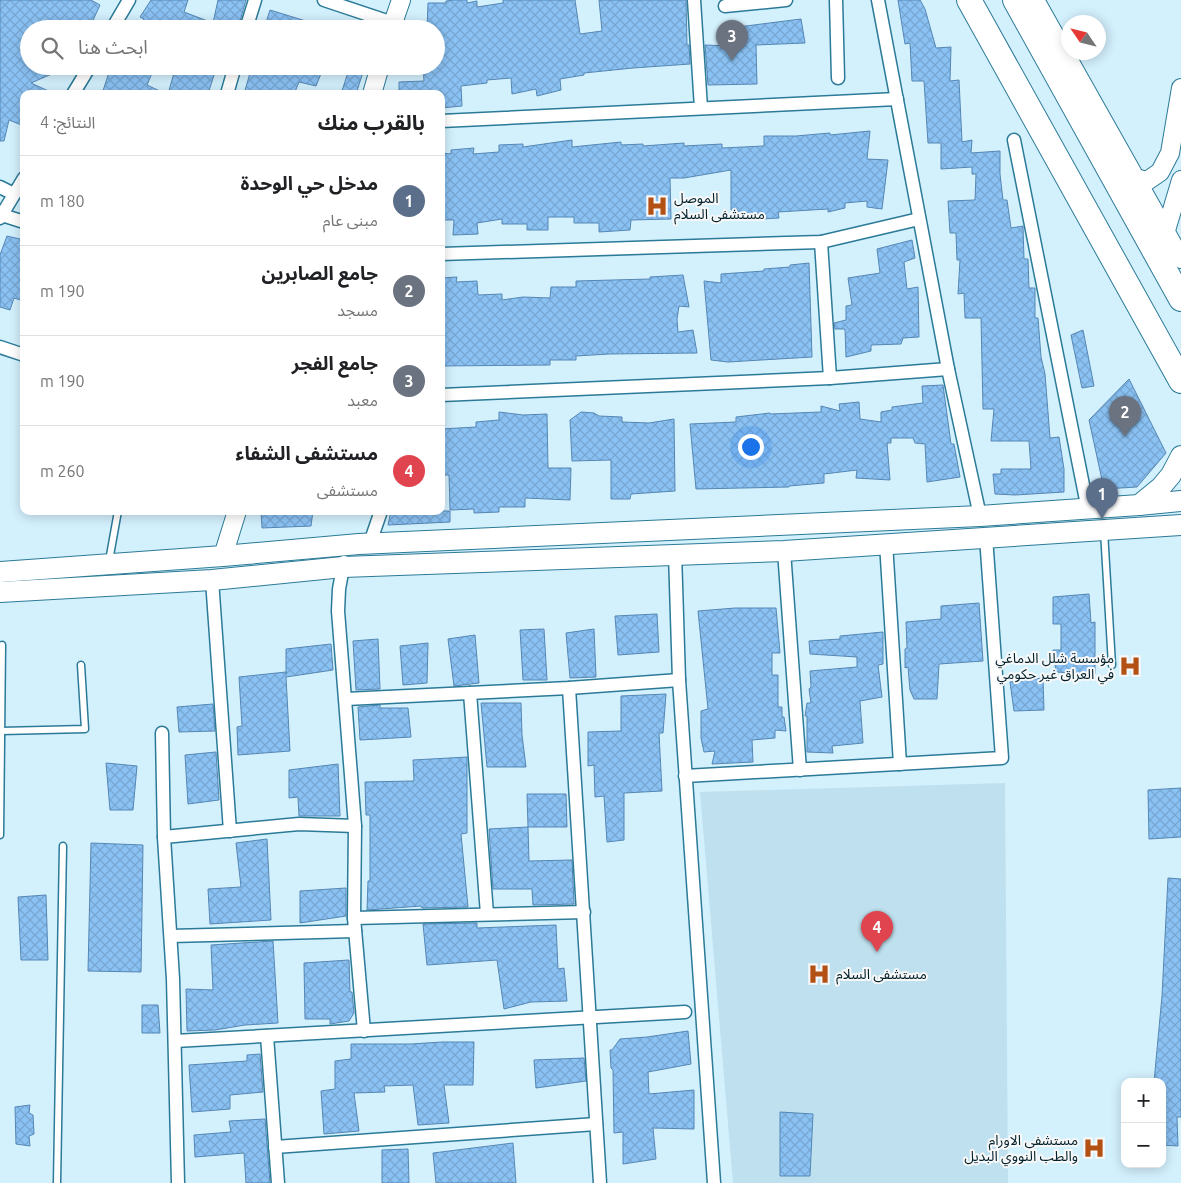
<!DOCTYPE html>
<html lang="ar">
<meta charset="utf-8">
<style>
:root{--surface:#fff;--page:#f2f2f2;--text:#202124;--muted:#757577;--line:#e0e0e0;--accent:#b35115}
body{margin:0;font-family:Ubuntu,"Noto Sans Arabic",sans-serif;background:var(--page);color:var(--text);direction:rtl}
.controls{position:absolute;right:15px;bottom:15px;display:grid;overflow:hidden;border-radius:10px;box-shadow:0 2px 12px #0003}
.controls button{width:45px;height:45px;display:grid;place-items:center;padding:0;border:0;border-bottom:1px solid var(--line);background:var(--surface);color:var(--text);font:25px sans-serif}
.compass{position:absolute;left:1061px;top:15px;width:45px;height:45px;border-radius:50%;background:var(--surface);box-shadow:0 2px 12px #0003;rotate:305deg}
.you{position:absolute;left:750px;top:446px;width:18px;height:18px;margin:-12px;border:4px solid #fff;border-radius:50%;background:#1a73e8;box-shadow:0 0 0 8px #1a73e833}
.badge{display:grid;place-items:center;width:32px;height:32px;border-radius:50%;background:var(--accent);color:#fff;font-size:16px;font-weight:700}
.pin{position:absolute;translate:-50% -41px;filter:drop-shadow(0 1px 2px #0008)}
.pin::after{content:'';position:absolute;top:26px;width:18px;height:15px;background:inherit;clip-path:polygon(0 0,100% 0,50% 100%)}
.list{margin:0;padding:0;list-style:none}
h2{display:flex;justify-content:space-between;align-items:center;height:65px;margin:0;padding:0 20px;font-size:21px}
h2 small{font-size:16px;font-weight:400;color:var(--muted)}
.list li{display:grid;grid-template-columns:32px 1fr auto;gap:15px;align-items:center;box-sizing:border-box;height:90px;padding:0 20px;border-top:1px solid var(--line)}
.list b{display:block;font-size:19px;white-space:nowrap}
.list p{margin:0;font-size:16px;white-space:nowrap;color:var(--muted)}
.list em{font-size:16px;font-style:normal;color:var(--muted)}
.icon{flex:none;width:28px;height:28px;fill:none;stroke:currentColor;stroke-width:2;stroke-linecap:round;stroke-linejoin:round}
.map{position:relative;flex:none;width:1181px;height:1183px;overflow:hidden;direction:ltr}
.search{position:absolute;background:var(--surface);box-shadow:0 2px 12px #0003;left:20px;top:20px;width:425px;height:55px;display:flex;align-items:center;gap:12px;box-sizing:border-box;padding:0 18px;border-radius:28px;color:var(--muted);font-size:19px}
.panel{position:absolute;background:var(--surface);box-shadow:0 2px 12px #0003;left:20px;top:90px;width:425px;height:425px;border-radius:10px;direction:rtl}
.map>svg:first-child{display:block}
.built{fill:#bfe0ee}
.building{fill:url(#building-cross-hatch);stroke:#5587b4}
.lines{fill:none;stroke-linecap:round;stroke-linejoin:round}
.lane-casing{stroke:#2b7a97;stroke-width:9}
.street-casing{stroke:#2b7a97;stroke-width:15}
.secondary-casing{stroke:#2b7a97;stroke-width:20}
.primary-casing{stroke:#2b7a97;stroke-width:22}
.highway-casing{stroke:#2b7a97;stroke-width:26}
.lane{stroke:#fff;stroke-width:6}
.street{stroke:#fff;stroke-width:12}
.secondary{stroke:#fff;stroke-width:18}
.primary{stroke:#fff;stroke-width:20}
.highway{stroke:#fff;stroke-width:24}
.labels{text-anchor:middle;stroke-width:4;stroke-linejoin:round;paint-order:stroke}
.poi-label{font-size:14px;fill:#00202c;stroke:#f8f8f8;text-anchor:start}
</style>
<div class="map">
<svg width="1181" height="1183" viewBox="0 0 1181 1183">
<defs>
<pattern id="building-cross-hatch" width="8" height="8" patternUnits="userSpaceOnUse" patternTransform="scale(1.25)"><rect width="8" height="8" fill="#8bc2f4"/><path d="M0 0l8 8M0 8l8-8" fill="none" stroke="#76a6d1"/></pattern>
</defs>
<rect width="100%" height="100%" fill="#d3f0fd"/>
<!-- built -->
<polygon class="built" points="1005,783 1008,1183 733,1183 700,792"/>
<!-- building -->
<g class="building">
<polygon points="0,0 91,0 100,5 89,29 29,29 29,66 70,66 31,83 55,94 24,94 24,126 9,120 4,141 0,141"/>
<polygon points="151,0 188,0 184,12 213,23 218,0 246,0 238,28 225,24 224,27 226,29 140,29 144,19 140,17"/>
<polygon points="454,0 467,0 467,3 477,1 477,7 503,3 503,0 575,0 580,34 602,31 599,0 686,0 687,45 689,45 690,64 633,68 584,73 584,75 560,79 561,90 537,96 536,89 512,94 511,78 487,80 487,83 461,86 462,106 441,108 441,94 399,94 399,82 424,81 423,66 436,66 436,29 427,29 428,3 446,3 446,1"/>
<polygon points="898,0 920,0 925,9 936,48 951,47 950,81 959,80 962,142 972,140 971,153 1000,151 1000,174 1003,200 1007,200 1011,228 1023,226 1024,259 1028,259 1029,288 1035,288 1035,318 1038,318 1041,357 1045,374 1050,438 1059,437 1064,469 1064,492 1015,495 995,494 993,474 1001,474 1001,469 1031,469 1029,441 991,441 994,409 983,409 981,318 965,318 964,293 958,294 960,260 957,260 956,233 950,233 948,201 975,200 976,174 972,174 972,167 941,169 941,143 928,143 924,81 912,81 910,43 905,44"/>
<polygon points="270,10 322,26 322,29 264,29"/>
<polygon points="801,19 805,43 756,45 757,84 708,85 705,45 730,46 730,28"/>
<polygon points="111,66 155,66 147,85 166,94 102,94"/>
<polygon points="176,66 212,66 211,73 214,75 208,94 168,94"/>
<polygon points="252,66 324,66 316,86 299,82 294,94 244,94"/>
<polygon points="350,66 365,66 356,94 341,94"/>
<polygon points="870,131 867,159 888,160 882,209 867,207 867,201 845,203 845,208 828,212 828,209 778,212 779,218 762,219 762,214 739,214 737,209 731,210 731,170 684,178 670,178 671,219 631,220 630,230 599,232 599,223 574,223 574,217 548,217 548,230 527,230 527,224 502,224 502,219 477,223 478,234 453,235 454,220 441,220 441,153 451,154 451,150 474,148 473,154 499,152 499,145 523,144 523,147 572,140 572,147 621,142 621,145 643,144 643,146 684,143 684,146 722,144 722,148 764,146 764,136 796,136 830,133 830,135"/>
<polygon points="7,236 24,240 24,301 14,298 10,310 0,307 0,255"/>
<polygon points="912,240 915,258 904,262 907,289 918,287 919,337 903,338 901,344 871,345 871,351 846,357 845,329 835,329 834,323 846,320 846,306 852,305 848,278 880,273 877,249"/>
<polygon points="809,263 812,357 728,362 711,360 704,281 721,283 721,274 764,271 764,269 790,267 790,265"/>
<polygon points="683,275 689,307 679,306 677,319 678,332 693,330 697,353 609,354 576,356 576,360 550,360 550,365 441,366 441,278 457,277 456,282 477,281 478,295 502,294 502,300 523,297 550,298 551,287 576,287 576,281 650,279 650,277"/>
<polygon points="1083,330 1094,386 1082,388 1071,335"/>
<polygon points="1129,379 1166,453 1137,487 1104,489 1089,420"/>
<polygon points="943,385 951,444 954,444 960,477 927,482 925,444 915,443 913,438 891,438 891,443 887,443 890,480 856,478 857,470 824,474 824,483 789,486 789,487 696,489 690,424 736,422 736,417 770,413 770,414 821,412 821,406 840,411 839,404 859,402 860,419 881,422 881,412 892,410 892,407 923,403 922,386"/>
<polygon points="499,412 523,415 547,414 548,468 571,468 570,500 525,498 525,507 499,507 499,512 474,513 474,509 450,510 449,475 441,475 441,429 476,427 476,422 499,420"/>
<polygon points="581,412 594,413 599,416 622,417 622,422 649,423 674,419 675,491 631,494 630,499 611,499 611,460 572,461 570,420"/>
<polygon points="261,511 313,511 311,526 262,528"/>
<polygon points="391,511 450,511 450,522 388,525"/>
<polygon points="1089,594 1091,623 1095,622 1095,674 1073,677 1072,673 1056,672 1053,650 1061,650 1061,624 1053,624 1053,597"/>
<polygon points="979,603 983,661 939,664 937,699 914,699 910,690 908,667 905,668 905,649 907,648 906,622 941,619 941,606"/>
<polygon points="735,608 776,608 780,653 772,653 772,675 778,675 778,707 782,707 782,717 784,717 786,731 775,730 775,738 752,740 753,762 712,764 715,751 704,752 701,738 701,711 708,709 698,611"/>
<polygon points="657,614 659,652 618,655 615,616"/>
<polygon points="544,629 547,680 523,680 520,630"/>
<polygon points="594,629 596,677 570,678 566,633"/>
<polygon points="883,632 883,664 878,665 882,697 860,701 863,743 832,746 833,753 807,752 807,716 805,716 807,703 811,703 809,689 811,687 810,671 857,667 857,657 810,654 809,641 840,639 840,636"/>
<polygon points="475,635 479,683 454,686 448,639"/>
<polygon points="378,639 380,689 356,690 353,641"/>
<polygon points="428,643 427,683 403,685 400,646"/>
<polygon points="331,644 333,670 286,677 290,751 238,755 237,727 242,726 239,677 286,672 286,674 286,649"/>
<polygon points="1043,678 1044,710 1014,711 1010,682"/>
<polygon points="666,694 663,733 659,733 662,791 624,793 624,840 607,842 604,796 595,797 594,765 588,766 588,732 621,731 621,696"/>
<polygon points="481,703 521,703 522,735 526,767 487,767"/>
<polygon points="213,704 215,731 179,732 177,707"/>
<polygon points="380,705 380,708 408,708 411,737 360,740 358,707"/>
<polygon points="216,752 219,800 188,804 185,755"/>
<polygon points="467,757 467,833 461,834 468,907 422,908 421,906 367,910 368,881 370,881 370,815 366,815 365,782 414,781 413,760"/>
<polygon points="106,763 137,766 133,810 110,810"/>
<polygon points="338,764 340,816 299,816 298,797 289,798 289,770"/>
<polygon points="1181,788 1181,837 1149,839 1148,790"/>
<polygon points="527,794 566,794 567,827 528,827"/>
<polygon points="528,827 529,861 572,860 574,904 533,905 532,889 493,889 489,829"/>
<polygon points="267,839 271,920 210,924 208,889 241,887 236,843"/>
<polygon points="91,843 143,845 141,972 88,971"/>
<polygon points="1168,878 1181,879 1181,1117 1177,1117 1178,1146 1162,1145 1162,1082 1154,1082 1162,996"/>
<polygon points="346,888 346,916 300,923 300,891"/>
<polygon points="46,895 48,960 21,960 18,897"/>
<polygon points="477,923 477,928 556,925 558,969 564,968 567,1001 531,1002 504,1009 497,960 427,965 423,924"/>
<polygon points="273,941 278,1023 245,1025 215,1030 187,1031 186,989 213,990 211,945"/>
<polygon points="349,960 350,992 352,992 354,1013 349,1021 330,1024 330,1019 305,1019 304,963"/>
<polygon points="142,1005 158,1005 160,1033 142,1033"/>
<polygon points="688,1031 691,1064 648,1072 649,1094 694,1090 694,1129 653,1128 656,1159 623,1164 623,1132 614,1133 613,1070 611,1068 610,1050 612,1050 620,1039 647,1037"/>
<polygon points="442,1042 474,1042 473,1085 444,1085 449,1123 418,1125 413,1085 384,1086 385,1092 354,1093 359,1131 324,1134 321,1091 335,1089 335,1061 351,1059 351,1044 411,1044"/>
<polygon points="260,1054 263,1092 230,1095 230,1109 192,1112 189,1065 247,1061 247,1055"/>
<polygon points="584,1058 586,1081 536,1088 534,1060"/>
<polygon points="30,1105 29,1113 33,1115 34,1134 29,1136 30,1146 16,1144 15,1107"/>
<polygon points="780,1112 813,1114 810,1176 780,1176"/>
<polygon points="265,1119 270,1183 246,1183 244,1153 195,1157 194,1135 231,1132 229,1121"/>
<polygon points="513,1143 516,1183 436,1183 433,1153"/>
<polygon points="408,1149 409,1183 382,1183 382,1150"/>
</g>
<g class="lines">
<!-- lane casing -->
<g class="lane-casing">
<g id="lane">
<polyline points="1104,531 1112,665"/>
<polyline points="109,561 118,511"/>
<polyline points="1,731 85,729 81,665"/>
<polyline points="0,835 2,645"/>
<polyline points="57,1183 63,846"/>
</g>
</g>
<!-- street casing -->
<g class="street-casing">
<g id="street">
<polyline points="324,0 393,23"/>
<polyline points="694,0 701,108"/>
<polyline points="836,0 838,78"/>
<polyline points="878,0 948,369 980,516"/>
<polyline points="725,6 786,0"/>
<polyline points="112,29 129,0"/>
<polyline points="246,29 255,0"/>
<polyline points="73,94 90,66"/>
<polyline points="227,94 235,66"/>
<polyline points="441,121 897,99"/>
<polyline points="1014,140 1088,510"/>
<polyline points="0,187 14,194"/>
<polyline points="2,215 24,222"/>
<polyline points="0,218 24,178"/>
<polyline points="821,242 830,378"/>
<polyline points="441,254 821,242 919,219"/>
<polyline points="0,347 24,355"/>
<polyline points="441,395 830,378 948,369"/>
<polyline points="370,543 381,511"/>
<polyline points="886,543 900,764"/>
<polyline points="784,551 800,770"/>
<polyline points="675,553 679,680 714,1183"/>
<polyline points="344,562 339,589 338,611 355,826 354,918 364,1031"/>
<polyline points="212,580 230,831"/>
<polyline points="569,688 600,1183"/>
<polyline points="470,693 487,914"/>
<polyline points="346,699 569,688 679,680"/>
<polyline points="162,733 164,837 173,979 178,1183"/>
<polyline points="685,776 1002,758 986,537"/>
<polyline points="164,837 299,824 355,826"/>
<polyline points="354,918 584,912"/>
<polyline points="171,936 355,931"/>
<polyline points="267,1036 278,1183"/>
<polyline points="175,1041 685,1012"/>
<polyline points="275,1147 596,1124"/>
</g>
</g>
<!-- secondary casing -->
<g class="secondary-casing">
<g id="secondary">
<polyline points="1035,0 1181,259"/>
<polyline points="391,29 401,0"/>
<polyline points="372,94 380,66"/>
<polyline points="1129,174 1135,178 1147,181 1160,172 1170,153 1181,88"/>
<polyline points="1164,237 1181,180"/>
<polyline points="223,556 237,511"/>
</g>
</g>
<!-- primary casing -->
<g class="primary-casing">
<g id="primary">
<polyline points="1139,505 1181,501"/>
<polyline points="0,572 223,556 359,544 980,516 1139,505 1161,487 1171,475 1181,456"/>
<polyline points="0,592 212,580 343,567 784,551 1181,525"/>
</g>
</g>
<!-- highway casing -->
<g class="highway-casing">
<g id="highway">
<polyline points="969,0 1181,381"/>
<polyline points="1015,0 1181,299"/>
</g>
</g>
<!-- lane -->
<use href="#lane" class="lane"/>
<!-- street -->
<use href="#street" class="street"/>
<!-- secondary -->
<use href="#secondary" class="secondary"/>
<!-- primary -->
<use href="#primary" class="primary"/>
<!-- highway -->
<use href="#highway" class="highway"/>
</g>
<!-- icons -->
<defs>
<g id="hospital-bare" transform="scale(1.725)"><path d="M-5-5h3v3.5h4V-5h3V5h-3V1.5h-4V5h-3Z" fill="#b35115" stroke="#f8f8f8" stroke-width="2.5" paint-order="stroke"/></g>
</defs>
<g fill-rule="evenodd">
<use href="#hospital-bare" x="657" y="206"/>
<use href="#hospital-bare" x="1130" y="666"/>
<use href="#hospital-bare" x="819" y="974"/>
<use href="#hospital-bare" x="1094" y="1148"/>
</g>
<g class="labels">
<!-- poi labels -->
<g class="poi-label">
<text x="674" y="203">الموصل<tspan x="674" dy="16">مستشفى السلام</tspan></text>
<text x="1114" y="663" text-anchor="end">مؤسسة شلل الدماغي<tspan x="1114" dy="16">في العراق غير حكومي</tspan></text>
<text x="836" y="979">مستشفى السلام</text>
<text x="1078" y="1145" text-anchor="end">مستشفى الاورام<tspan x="1078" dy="16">والطب النووي البديل</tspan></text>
</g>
</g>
</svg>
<div class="controls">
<button>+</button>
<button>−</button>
</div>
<svg class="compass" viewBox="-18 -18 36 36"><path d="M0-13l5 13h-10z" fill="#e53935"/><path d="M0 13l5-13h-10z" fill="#757577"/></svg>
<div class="you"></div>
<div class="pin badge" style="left:1102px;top:519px;background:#5c6f8a">1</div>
<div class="pin badge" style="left:1125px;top:437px;background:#6b7280">2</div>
<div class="pin badge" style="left:732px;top:61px;background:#6b7280">3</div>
<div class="pin badge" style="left:877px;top:952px;background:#e0444e">4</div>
<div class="search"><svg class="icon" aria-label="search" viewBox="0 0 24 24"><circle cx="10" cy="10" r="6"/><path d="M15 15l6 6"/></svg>ابحث هنا</div>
<section class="panel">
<h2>بالقرب منك<small>النتائج: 4</small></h2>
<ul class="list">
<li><span class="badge" style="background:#5c6f8a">1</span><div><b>مدخل حي الوحدة</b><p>مبنى عام</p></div><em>180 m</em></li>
<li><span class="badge" style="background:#6b7280">2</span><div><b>جامع الصابرين</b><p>مسجد</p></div><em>190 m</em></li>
<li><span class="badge" style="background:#6b7280">3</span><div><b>جامع الفجر</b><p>معبد</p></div><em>190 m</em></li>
<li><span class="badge" style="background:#e0444e">4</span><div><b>مستشفى الشفاء</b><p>مستشفى</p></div><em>260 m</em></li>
</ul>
</section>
</div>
